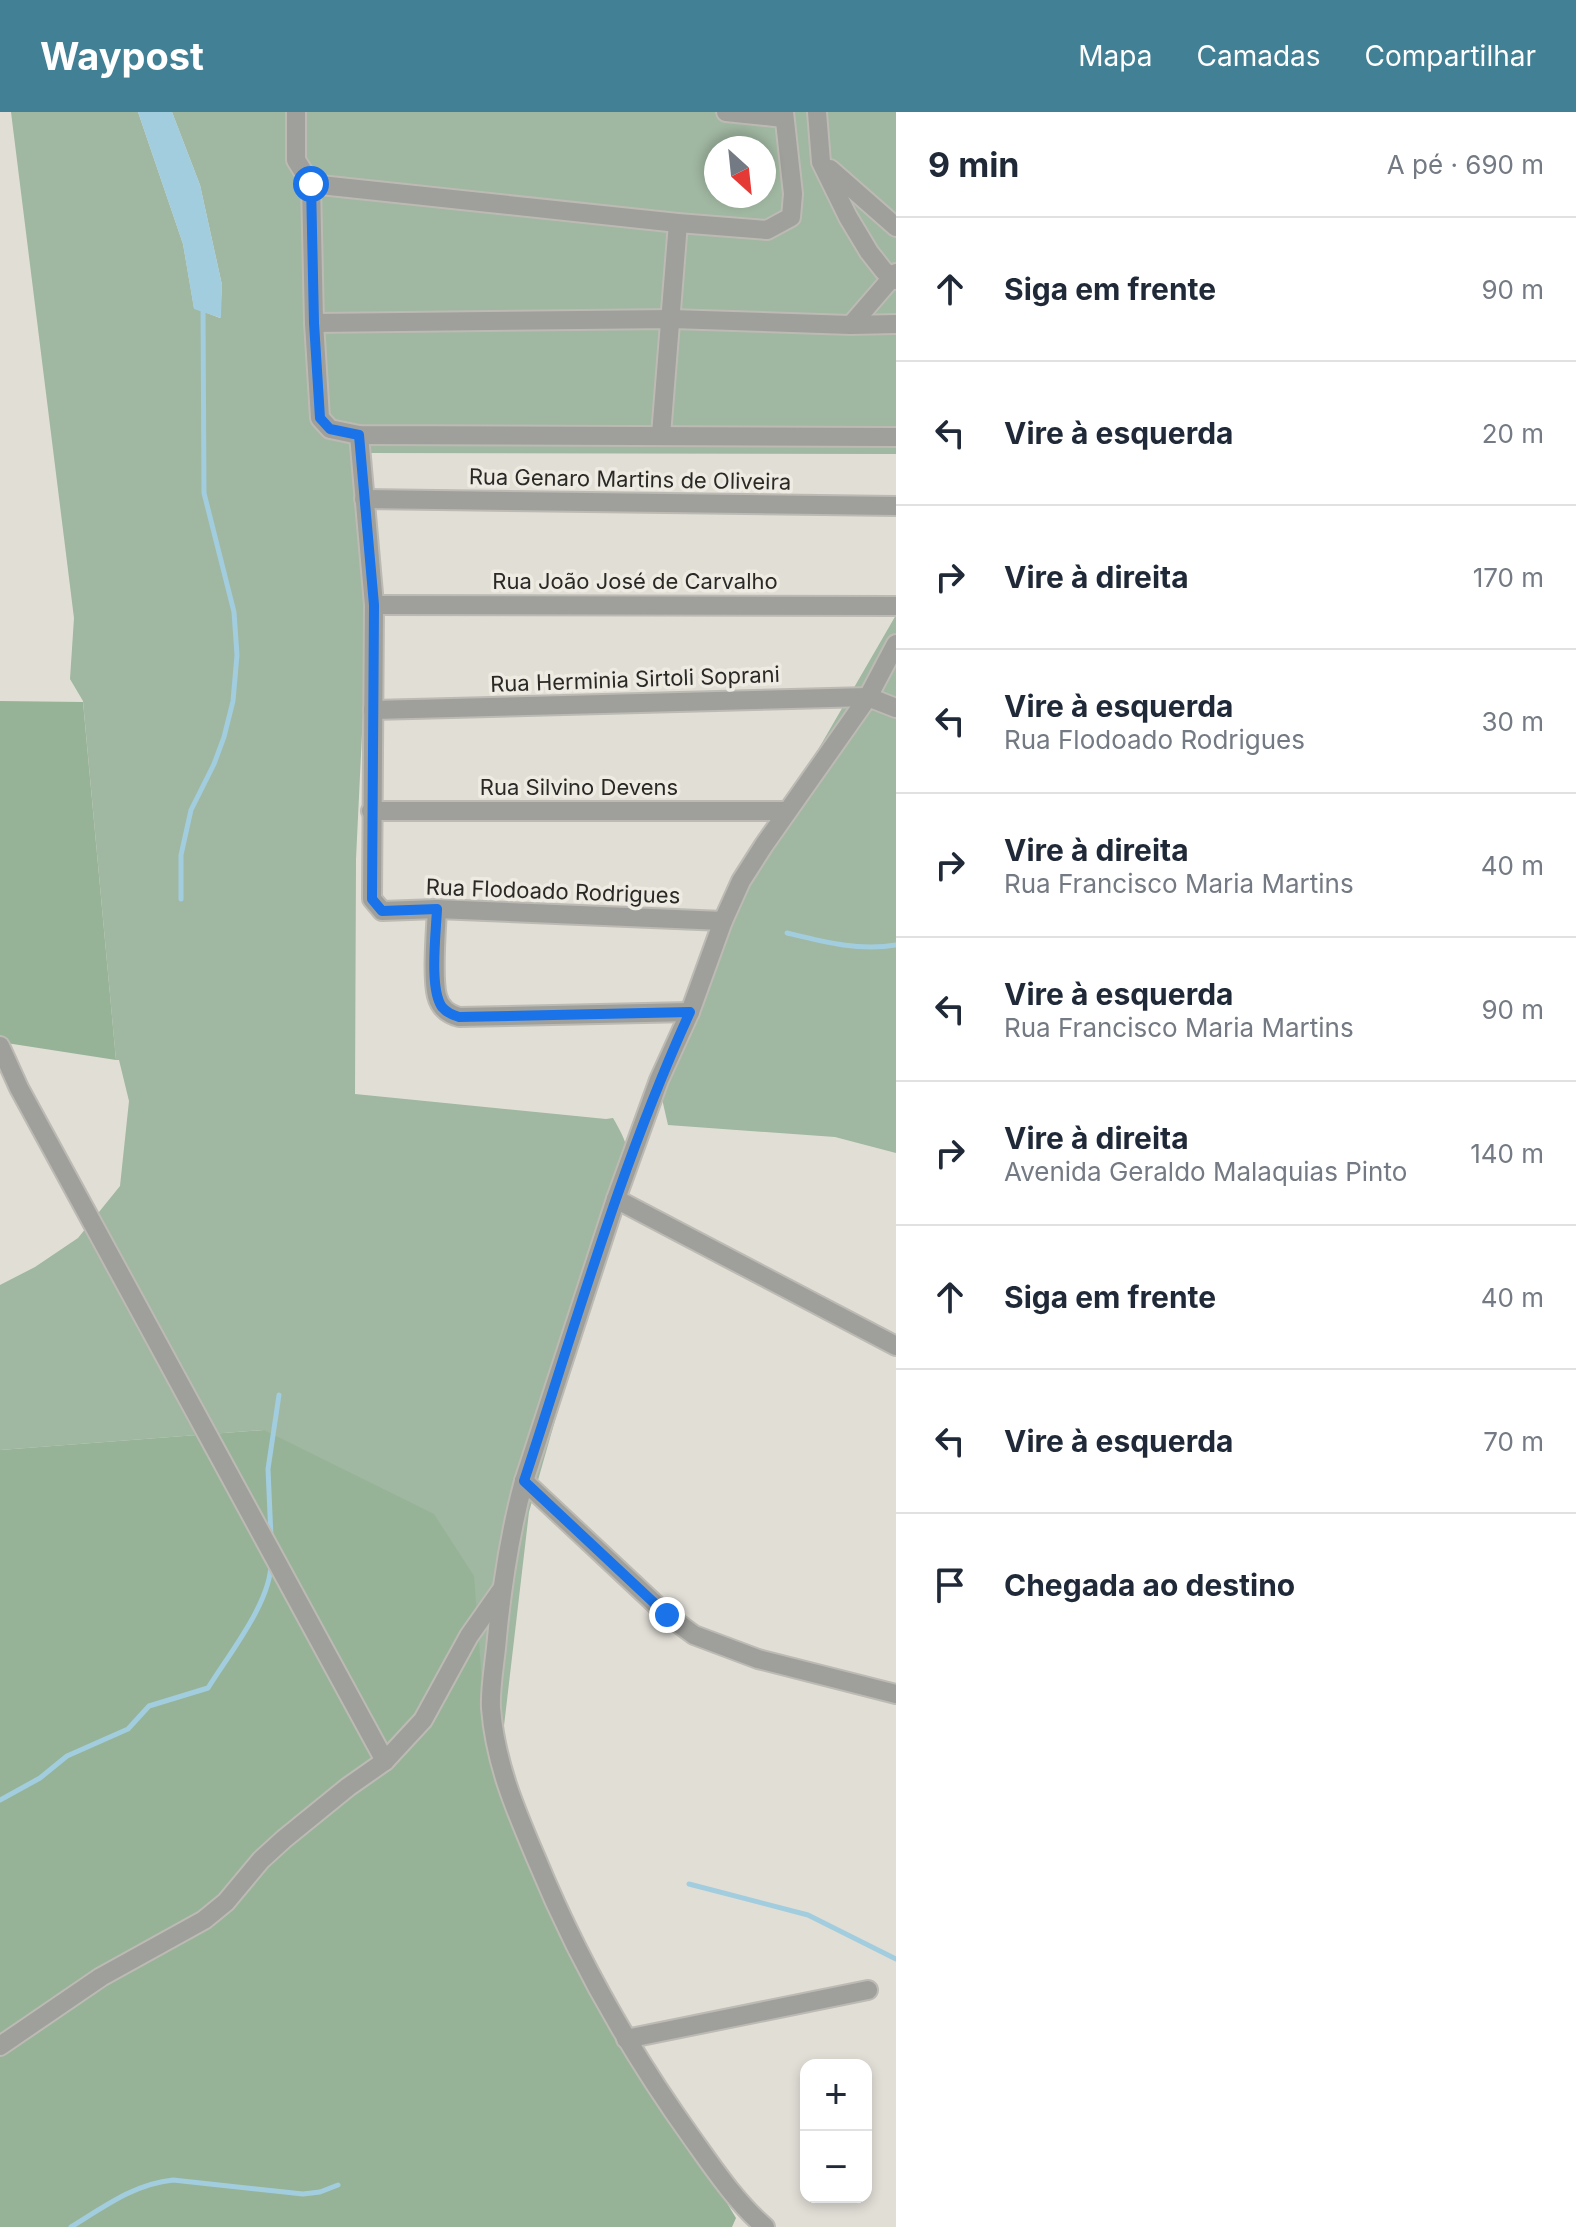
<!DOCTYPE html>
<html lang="pt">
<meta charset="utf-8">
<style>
:root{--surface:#fff;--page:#f2f2f3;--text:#1f2937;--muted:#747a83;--line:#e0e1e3;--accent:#418095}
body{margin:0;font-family:Inter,sans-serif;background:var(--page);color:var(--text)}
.controls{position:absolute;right:24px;bottom:24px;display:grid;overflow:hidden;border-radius:16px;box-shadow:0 4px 12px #0003}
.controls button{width:72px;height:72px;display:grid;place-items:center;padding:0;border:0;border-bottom:2px solid var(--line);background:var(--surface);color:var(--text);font:40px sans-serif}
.compass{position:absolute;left:704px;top:24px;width:72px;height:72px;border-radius:50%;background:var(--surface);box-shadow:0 4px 12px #0003;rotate:153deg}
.stop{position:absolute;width:24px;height:24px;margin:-18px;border:6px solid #1a73e8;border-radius:50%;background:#fff}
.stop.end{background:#1a73e8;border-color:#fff;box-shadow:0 2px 8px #0008}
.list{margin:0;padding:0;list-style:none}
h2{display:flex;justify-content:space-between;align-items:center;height:104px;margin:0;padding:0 32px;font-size:34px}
h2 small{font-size:26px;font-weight:400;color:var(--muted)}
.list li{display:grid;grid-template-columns:52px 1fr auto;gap:24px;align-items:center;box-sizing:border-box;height:144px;padding:0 32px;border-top:2px solid var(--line)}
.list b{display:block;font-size:30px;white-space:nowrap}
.list p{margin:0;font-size:26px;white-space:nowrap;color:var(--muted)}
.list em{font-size:26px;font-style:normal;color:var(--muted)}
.icon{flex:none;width:44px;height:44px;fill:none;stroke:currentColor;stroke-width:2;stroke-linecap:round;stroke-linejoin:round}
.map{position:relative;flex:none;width:896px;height:2115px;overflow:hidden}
header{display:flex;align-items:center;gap:48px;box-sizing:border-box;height:112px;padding:0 40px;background:var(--accent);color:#fff}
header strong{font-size:38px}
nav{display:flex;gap:44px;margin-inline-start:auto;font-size:28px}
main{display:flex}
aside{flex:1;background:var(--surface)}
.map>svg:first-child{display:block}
.green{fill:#a0b7a1;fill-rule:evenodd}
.forest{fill:#96b397}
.water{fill:#a2cdde}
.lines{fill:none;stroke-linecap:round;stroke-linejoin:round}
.stream{stroke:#a2cdde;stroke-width:5}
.minor-casing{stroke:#bcbab3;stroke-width:22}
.minor{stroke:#9fa09c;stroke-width:18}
.route{stroke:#1a73e8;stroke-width:10}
.labels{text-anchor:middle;stroke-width:7;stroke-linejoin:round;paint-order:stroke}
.street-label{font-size:22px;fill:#2a2926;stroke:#eeebe3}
</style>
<header>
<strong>Waypost</strong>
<nav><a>Mapa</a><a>Camadas</a><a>Compartilhar</a></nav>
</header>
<main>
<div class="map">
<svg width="896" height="2115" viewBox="0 0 896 2115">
<rect width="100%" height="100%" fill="#e1ded6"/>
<!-- green -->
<g class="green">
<path d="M11 0H138L183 132 194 196 220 206 222 173 200 73 172 0H896V342L367 341 370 454 356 747 355 982 606 1007 613 1006C624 1025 635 1045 624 1065L529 1400 500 1648 263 1318 0 1338V1173L35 1155 78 1126 120 1074 129 989 119 948H116L83 589 70 567 74 506ZM716 36H764V84H716Z"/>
<polygon points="896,503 896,1041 835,1025 668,1013 657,965 729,773 804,662"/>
</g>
<!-- forest -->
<g class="forest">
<polygon points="0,589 83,590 116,948 0,930"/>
<polygon points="264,1318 434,1402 474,1464 485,1610 566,1824 736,2106 732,2115 0,2115 0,1338"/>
</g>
<!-- water -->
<polygon class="water" points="138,0 172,0 200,73 222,173 221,206 194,197 183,132"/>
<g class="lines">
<!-- stream -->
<g class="stream">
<polyline points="181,787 181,743 191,698 214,652 224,625 233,589 237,543 234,500 204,381 203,194"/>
<path d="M787 821C824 830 858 839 896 833"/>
<polyline points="271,1425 268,1357 279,1283"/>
<path d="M0 1688 40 1666 67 1644 128 1617 149 1594 208 1576C229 1542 271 1490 271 1451"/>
<polyline points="689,1772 808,1803 896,1847"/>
<path d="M71 2115C104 2095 134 2072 173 2068L303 2082 320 2080 338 2073"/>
</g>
<!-- minor casing -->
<g class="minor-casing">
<g id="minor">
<polyline points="296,0 296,48 311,72 314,211 320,306 330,317 359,323 896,325"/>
<polyline points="726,0 784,6"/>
<polyline points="817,0 821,50 848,105 869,140 884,159 896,168"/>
<polyline points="830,57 896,115"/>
<polyline points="311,72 678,111 767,118 791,105 793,82 784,0"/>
<polyline points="314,211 672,207 851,213 896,212"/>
<polyline points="851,213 896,161"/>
<polyline points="359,323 374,493 372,787 382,799 437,797 723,809"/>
<polyline points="661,323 678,111"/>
<polyline points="364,387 896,394"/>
<polyline points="374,493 896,494"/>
<polyline points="373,598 868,585 896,596"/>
<polyline points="371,699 787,699"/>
<path d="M437 797C436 819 432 865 437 884 440 896 448 902 459 905L690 900"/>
<polyline points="0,934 19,976 385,1649"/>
<polyline points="616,1087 896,1234"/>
<polyline points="524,1369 667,1503 694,1523 758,1547 896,1582"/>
<polyline points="626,1927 868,1878"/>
<polyline points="0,1934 101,1865 204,1808 226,1790 261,1748 284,1727 348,1675 385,1649 423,1608 469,1524 502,1477"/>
<path d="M765 2115C736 2090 714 2057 692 2026 629 1938 577 1846 536 1746 515 1697 495 1650 491 1596 490 1577 494 1555 496 1536 501 1479 509 1424 524 1369L616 1087 659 968 690 900 723 809 741 769 764 733 868 585 896 532"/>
</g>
</g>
<!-- minor -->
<use href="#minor" class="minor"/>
</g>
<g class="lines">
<!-- route -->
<path class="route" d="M311 72 314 211 320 306 330 317 359 323 374 493 372 787 382 799 437 797C436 821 429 877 442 895 447 901 452 903 459 905L690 900C621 1051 576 1211 524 1369L667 1503"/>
</g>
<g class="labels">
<!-- street labels -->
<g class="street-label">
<text transform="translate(630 367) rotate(1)" y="8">Rua Genaro Martins de Oliveira</text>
<text x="635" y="477">Rua João José de Carvalho</text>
<text transform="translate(635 567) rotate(-2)" y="8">Rua Herminia Sirtoli Soprani</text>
<text x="579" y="683">Rua Silvino Devens</text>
<text transform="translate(553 779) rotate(2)" y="8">Rua Flodoado Rodrigues</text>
</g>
</g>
</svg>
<div class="controls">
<button>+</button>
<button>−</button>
</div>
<svg class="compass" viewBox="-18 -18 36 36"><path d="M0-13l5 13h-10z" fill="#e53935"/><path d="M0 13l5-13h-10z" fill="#747a83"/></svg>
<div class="stop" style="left:311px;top:72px"></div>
<div class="stop end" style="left:667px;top:1503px"></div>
</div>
<aside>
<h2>9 min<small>A pé · 690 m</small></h2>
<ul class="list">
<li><svg class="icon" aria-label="ahead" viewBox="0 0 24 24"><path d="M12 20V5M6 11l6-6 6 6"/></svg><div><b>Siga em frente</b></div><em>90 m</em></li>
<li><svg class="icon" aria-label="left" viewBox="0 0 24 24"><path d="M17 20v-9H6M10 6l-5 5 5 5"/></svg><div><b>Vire à esquerda</b></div><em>20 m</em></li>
<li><svg class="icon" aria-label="right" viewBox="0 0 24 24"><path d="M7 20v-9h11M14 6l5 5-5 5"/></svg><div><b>Vire à direita</b></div><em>170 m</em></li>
<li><svg class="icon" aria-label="left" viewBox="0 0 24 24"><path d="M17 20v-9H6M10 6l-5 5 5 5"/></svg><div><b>Vire à esquerda</b><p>Rua Flodoado Rodrigues</p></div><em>30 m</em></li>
<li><svg class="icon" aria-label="right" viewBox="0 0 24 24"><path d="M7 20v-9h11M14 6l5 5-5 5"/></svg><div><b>Vire à direita</b><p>Rua Francisco Maria Martins</p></div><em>40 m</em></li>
<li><svg class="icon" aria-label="left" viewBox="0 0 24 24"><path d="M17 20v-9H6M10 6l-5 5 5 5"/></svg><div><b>Vire à esquerda</b><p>Rua Francisco Maria Martins</p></div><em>90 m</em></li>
<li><svg class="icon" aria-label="right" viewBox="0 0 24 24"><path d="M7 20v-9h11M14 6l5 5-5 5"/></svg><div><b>Vire à direita</b><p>Avenida Geraldo Malaquias Pinto</p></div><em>140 m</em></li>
<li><svg class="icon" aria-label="ahead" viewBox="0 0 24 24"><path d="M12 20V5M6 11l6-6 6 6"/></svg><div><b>Siga em frente</b></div><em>40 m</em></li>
<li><svg class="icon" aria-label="left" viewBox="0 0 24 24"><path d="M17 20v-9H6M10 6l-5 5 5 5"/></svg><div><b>Vire à esquerda</b></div><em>70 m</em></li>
<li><svg class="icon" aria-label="arrive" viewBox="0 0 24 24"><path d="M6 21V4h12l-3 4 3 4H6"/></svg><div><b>Chegada ao destino</b></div></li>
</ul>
</aside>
</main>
